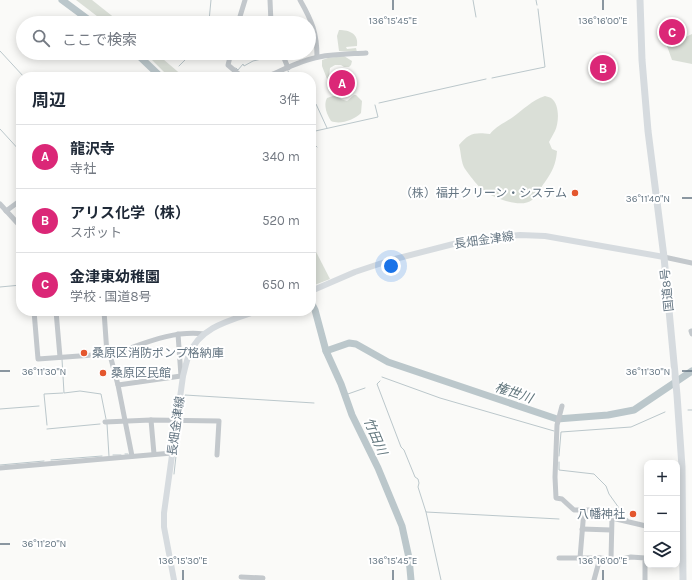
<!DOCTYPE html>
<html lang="ja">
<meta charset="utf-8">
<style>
:root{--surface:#fff;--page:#f2f2f3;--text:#1f2937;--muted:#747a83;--line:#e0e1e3;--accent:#db2777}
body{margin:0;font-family:Karla,"Noto Sans JP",sans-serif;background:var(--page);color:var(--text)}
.controls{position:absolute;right:12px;bottom:12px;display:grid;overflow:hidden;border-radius:8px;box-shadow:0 2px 10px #0003}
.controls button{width:36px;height:36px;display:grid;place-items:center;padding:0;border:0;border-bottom:1px solid var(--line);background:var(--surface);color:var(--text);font:20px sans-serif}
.you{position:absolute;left:391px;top:266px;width:14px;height:14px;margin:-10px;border:3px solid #fff;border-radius:50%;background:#1a73e8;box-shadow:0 0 0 6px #1a73e833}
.badge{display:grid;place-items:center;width:26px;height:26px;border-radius:50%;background:var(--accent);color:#fff;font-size:13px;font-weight:700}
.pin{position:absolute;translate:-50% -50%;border:2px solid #fff;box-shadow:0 1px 4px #0006}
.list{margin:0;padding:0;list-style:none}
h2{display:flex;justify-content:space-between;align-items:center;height:52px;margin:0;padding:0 16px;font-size:17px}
h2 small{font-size:13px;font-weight:400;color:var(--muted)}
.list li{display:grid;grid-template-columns:26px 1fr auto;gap:12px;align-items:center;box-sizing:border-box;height:64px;padding:0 16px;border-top:1px solid var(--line)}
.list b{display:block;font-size:15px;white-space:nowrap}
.list p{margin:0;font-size:13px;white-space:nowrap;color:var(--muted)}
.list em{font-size:13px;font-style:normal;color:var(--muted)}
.icon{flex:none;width:22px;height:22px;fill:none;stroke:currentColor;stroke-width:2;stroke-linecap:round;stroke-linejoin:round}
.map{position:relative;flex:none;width:692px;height:580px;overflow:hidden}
.search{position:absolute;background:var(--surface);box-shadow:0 2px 10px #0003;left:16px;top:16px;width:300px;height:44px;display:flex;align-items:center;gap:10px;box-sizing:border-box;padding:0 14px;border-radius:22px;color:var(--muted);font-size:15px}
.panel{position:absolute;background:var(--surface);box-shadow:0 2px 10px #0003;left:16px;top:72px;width:300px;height:244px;border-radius:16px}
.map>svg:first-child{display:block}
.green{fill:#dadfd7}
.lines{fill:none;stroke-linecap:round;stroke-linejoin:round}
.stream{stroke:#bbc7cb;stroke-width:1}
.river{stroke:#bbc7cb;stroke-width:7}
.minor{stroke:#c3c8cc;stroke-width:5}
.major{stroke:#d6dbdf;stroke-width:6}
.highway{stroke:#d6dbdf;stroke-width:7}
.ticks{fill:none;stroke:#657683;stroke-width:1.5}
.poi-dot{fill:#e4572e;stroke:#fff;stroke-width:1.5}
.labels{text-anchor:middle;stroke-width:4;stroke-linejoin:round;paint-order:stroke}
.poi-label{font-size:12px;fill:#657683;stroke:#fff;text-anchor:end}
.street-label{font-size:12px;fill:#657683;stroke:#fff}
.water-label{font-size:13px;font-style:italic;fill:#60757c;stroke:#fff}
.ticks-label{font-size:10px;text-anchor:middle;fill:#657683;stroke:#fff;stroke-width:4;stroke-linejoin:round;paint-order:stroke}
</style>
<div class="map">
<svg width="692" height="580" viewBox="0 0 692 580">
<rect width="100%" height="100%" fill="#fafaf8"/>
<!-- green -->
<g class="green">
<polygon points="76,0 92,0 121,23 106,23"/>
<path d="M339 30C350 30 359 34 357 46L346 47 347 49 356 48 357 52 339 51 337 36Z"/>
<polygon points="692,34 692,64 672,60 667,46"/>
<polygon points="145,53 156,53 184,77 169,77"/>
<polygon points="344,56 352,61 351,65 349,67 344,67 341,65 335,65 330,68 329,76 327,79 322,66 322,60 328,58"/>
<path d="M354 95H356L362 101 361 113C354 120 340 125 331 121 327 115 323 105 327 98L333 96H338L341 99 347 101Z"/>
<path d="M545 96C547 97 550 97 551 98 560 104 559 123 555 131 553 135 551 138 549 142L552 149 557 151C556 164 552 172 545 182 540 188 538 195 532 200 521 209 493 198 483 190 479 188 468 173 465 169 461 163 461 152 459 145 469 133 475 132 490 134 496 126 504 123 513 117 523 110 532 100 545 96Z"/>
<polygon points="311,242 330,279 312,286 311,283"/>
</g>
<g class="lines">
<!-- stream -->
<g class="stream">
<polyline points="473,0 476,17"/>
<polyline points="536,0 537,5"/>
<polyline points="209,21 211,0"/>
<polyline points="0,51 24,77"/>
<polyline points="219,53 226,59"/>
<polyline points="179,66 192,53"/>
<polyline points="236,68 238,70 243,64 244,66 253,61 270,57 279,53"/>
<polyline points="288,71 291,77"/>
<polyline points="492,78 545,67 538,9"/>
<polyline points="379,103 486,79"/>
<polyline points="311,106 316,104 327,128"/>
<polyline points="0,129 21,152"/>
<polyline points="311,132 378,117 375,105"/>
<polyline points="311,141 317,147"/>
<polyline points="0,287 21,285"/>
<polyline points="62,359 64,393 80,391 101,394 106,419"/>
<polyline points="382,377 440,398 554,431"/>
<polyline points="380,381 377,384 401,447 404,450 415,477 418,479 419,483 418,487 426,512 559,519"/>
<polyline points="345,395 365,388"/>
<polyline points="0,409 39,406"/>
<polyline points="688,410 692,410"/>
<polyline points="181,418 185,395 314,403"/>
<polyline points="107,424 109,456"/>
<polyline points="47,425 44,394 63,393"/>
<polyline points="47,429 100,424"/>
<polyline points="177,452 181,423"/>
<polyline points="125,454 128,454"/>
<polyline points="113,455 121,455"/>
<polyline points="559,456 561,432 631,427 665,412"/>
<polyline points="51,460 102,456"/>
<polyline points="559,462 559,470 594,474 606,486 609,494 619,508 621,517 628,519"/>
<polyline points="0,465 44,461"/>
<polyline points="174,474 176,456"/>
<polyline points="426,512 441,580"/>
</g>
<!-- river -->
<g class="river">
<polyline points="62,0 93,23"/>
<polyline points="134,53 140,57 161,77"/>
<polyline points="311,302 315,310 326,351 341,384 352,415 378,468 402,526 409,558 411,580"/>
<polyline points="326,351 349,343 356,344 388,362 557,419 608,415 634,410 692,371"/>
</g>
<!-- minor -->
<g class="minor">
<polyline points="270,0 271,23"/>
<path d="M300 0C312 21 317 33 317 57"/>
<polyline points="207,23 208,23"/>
<polyline points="238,23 245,0"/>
<polyline points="231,53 228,65 242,77"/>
<polyline points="282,53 288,68"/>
<path d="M266 77C283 70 301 60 319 57 334 54 350 54 366 53"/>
<polyline points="0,204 21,227"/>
<polyline points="6,211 21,200"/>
<polyline points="664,257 692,263"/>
<path d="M34 311 38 359 107 354 110 355C141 345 171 330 204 334"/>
<polyline points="56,311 60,357"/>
<polyline points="104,311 107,354"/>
<polyline points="691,331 692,334"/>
<polyline points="178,334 181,376 183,376"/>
<polyline points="110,355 118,385 132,456"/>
<polyline points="118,385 181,376"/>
<polyline points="562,406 557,425 555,477 556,498 562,499 574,510 589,510 591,515 612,518 611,559"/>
<polyline points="151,420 154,454"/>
<polyline points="105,422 151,420 219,421 217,455"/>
<polyline points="0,468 172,453"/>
<polyline points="612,518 646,526"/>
<polyline points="582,529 611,530"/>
<polyline points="559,558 580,558 584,510"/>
<polyline points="580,558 600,558"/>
<polyline points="241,577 263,578"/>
<polyline points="594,580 600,558 618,560 631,557 645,558 645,580"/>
</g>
<!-- major -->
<g class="major">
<polyline points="311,291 355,272 391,260 469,240 487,238 520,235 545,236 664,257"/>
<path d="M174 580 164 527V513L183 376C185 369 186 362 189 355 199 327 231 320 257 311"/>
</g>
<!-- highway -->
<polyline class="highway" points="640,0 642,60 648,131 664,257 677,395 682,467 683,580"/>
</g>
<!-- ticks -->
<path class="ticks" d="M393 0V10M603 0V10M682 198H692M0 371H10M682 371H692M0 544H10M183 570V580M393 570V580M603 570V580"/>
<!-- markers -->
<g class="poi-dot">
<circle cx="575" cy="193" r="4"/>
<circle cx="84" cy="353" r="4"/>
<circle cx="103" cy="373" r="4"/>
<circle cx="633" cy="514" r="4"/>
</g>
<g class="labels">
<!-- poi labels -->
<g class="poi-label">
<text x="567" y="197">（株）福井クリーン・システム</text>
<text x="92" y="357" text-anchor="start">桑原区消防ポンプ格納庫</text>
<text x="111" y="377" text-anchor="start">桑原区民館</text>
<text x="625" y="518">八幡神社</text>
</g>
<!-- street labels -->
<g class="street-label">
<text transform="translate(484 240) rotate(-8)" y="4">長畑金津線</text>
<text transform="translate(667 290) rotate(-96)" y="4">国道8号</text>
<text transform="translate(176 426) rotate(-82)" y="4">長畑金津線</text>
</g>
<!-- water labels -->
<g class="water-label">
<text transform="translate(514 392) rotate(19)" y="5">権世川</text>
<text transform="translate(376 436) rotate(67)" y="5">竹田川</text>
</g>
</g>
<g class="ticks-label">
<text x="393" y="24">136°15'45"E</text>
<text x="603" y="24">136°16'00"E</text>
<text x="648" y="202">36°11'40"N</text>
<text x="44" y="375">36°11'30"N</text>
<text x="648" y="375">36°11'30"N</text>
<text x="44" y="547">36°11'20"N</text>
<text x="183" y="564">136°15'30"E</text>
<text x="393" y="564">136°15'45"E</text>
<text x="603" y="564">136°16'00"E</text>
</g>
</svg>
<div class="controls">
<button>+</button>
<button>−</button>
<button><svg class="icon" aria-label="layers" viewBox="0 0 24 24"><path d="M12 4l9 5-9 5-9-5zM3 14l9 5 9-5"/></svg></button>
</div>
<div class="you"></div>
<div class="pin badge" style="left:342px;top:83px">A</div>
<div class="pin badge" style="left:603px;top:68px">B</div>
<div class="pin badge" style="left:672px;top:32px">C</div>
<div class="search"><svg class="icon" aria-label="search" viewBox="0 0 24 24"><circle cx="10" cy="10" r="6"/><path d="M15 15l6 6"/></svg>ここで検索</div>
<section class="panel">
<h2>周辺<small>3件</small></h2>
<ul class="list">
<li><span class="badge">A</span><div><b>龍沢寺</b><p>寺社</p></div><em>340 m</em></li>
<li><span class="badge">B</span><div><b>アリス化学（株）</b><p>スポット</p></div><em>520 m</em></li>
<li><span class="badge">C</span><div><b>金津東幼稚園</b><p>学校 · 国道8号</p></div><em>650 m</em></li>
</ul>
</section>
</div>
